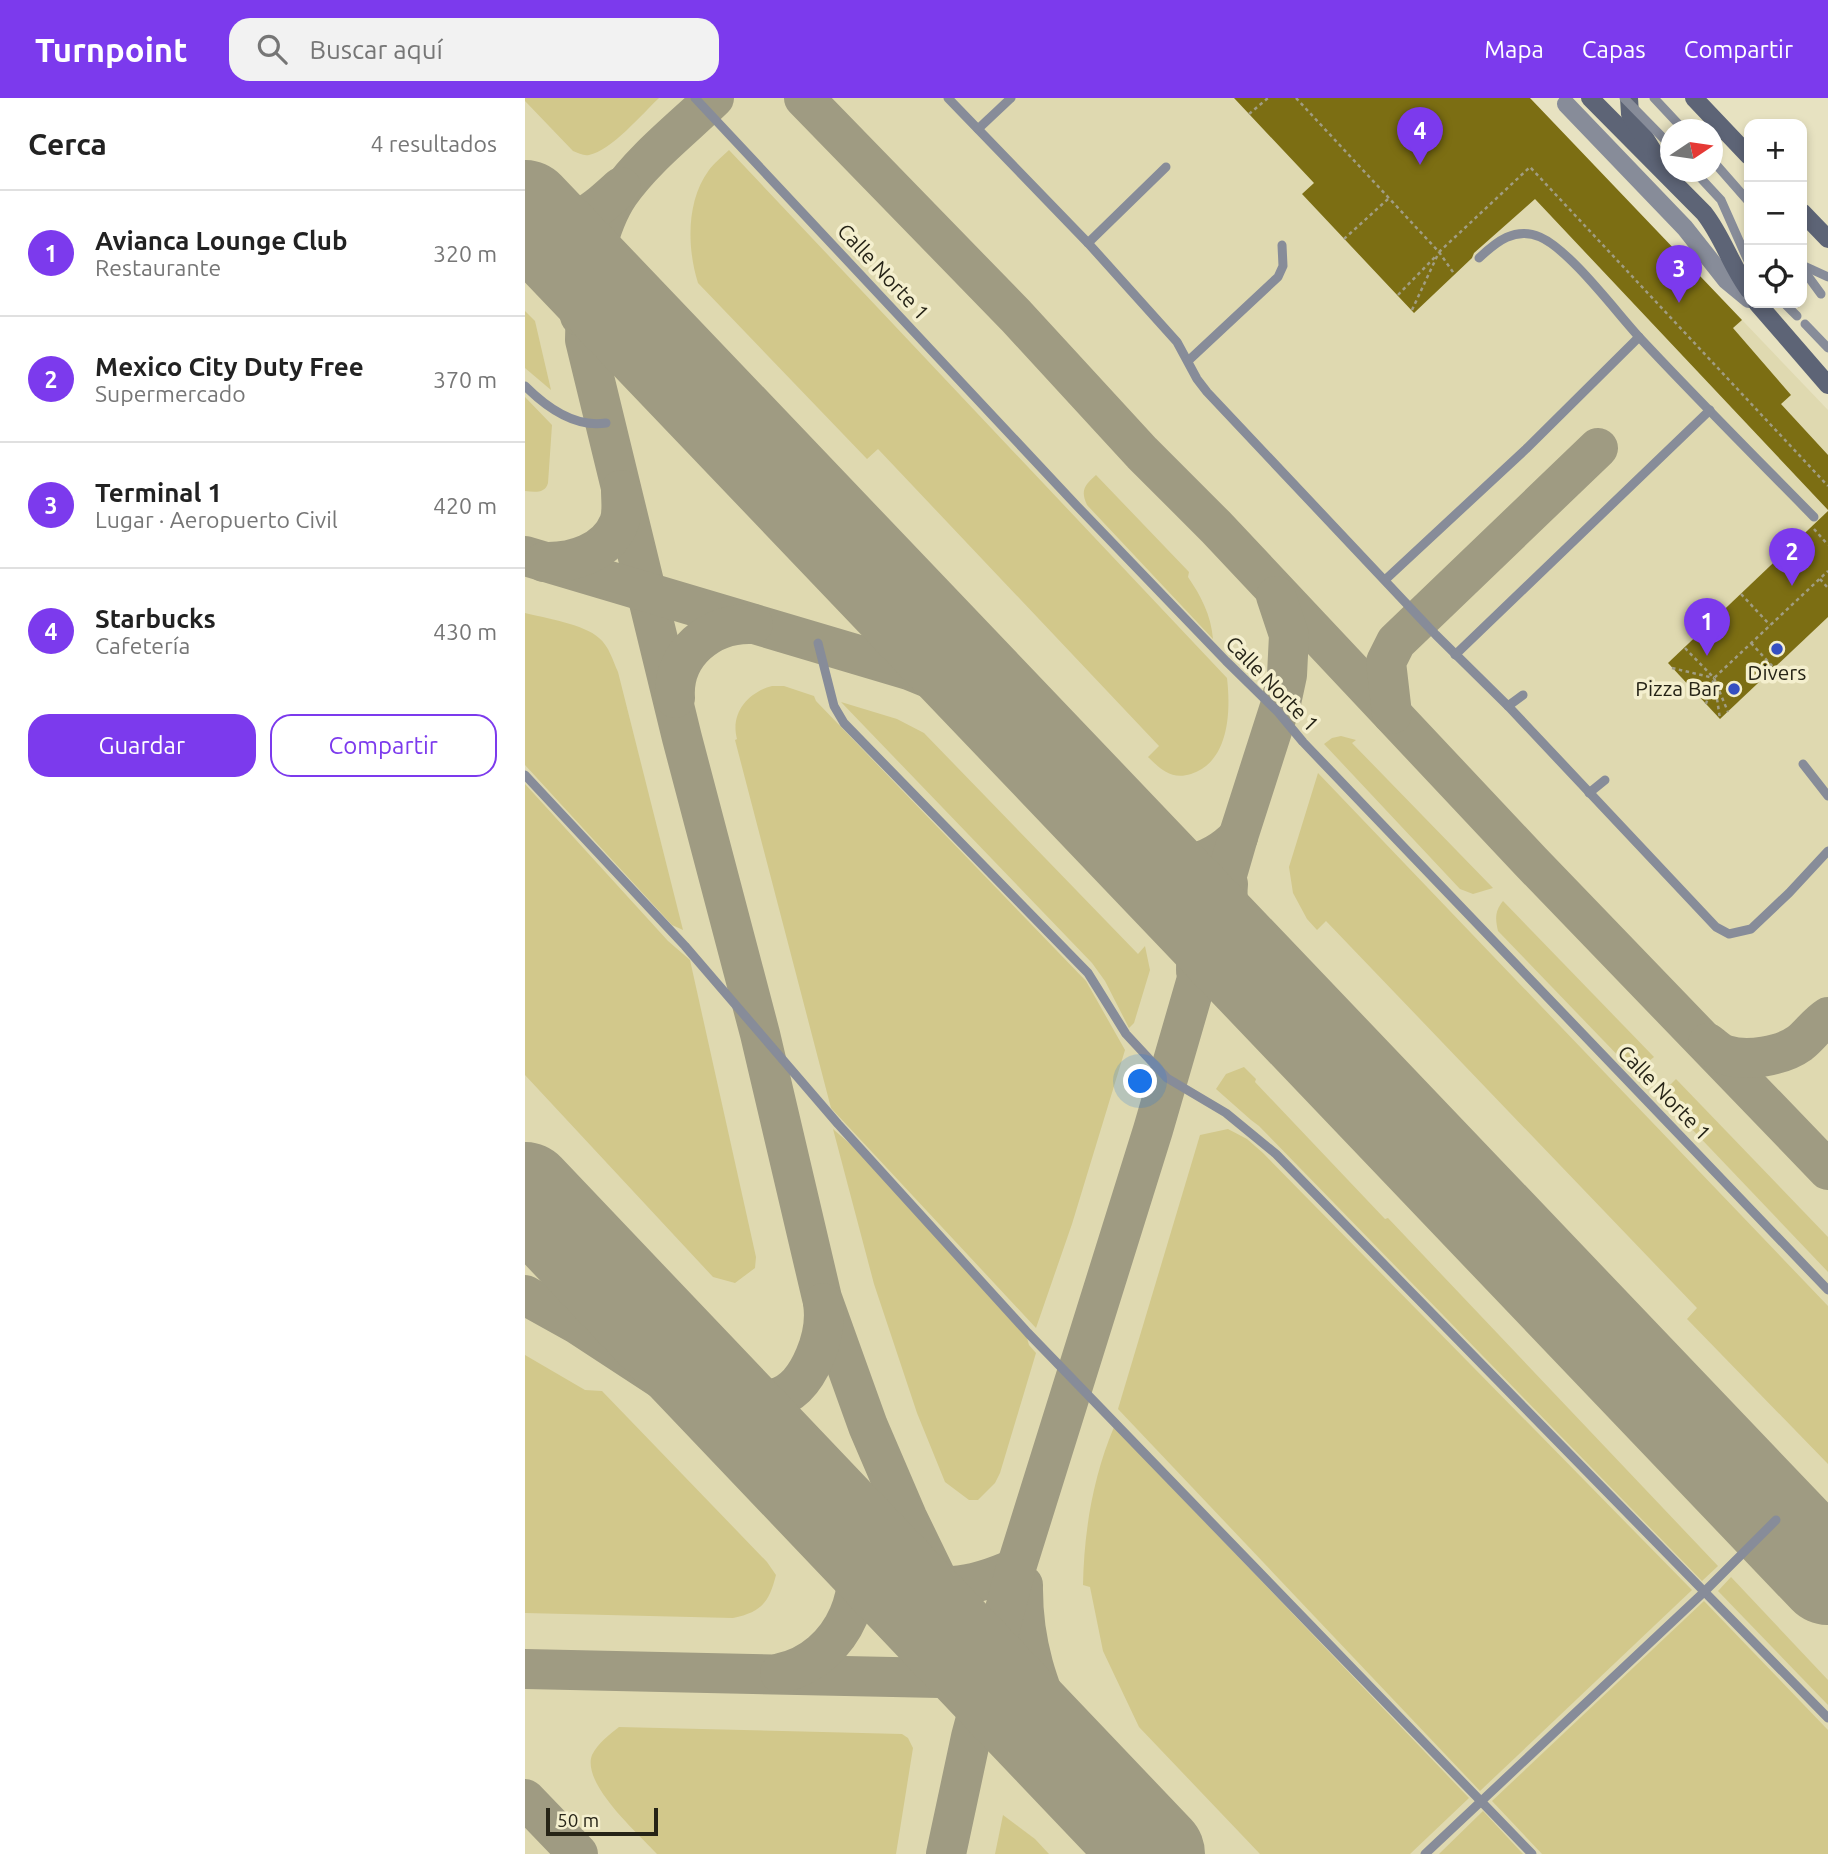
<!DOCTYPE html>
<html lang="es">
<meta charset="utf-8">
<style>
:root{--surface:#fff;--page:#f2f2f2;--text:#222;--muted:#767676;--line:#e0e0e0;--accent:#7c3aed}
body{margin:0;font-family:Ubuntu,sans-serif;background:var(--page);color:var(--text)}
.controls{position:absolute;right:21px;top:21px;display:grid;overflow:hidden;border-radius:14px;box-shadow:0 4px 10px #0003}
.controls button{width:63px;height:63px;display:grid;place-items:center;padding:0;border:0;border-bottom:2px solid var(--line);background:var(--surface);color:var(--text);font:35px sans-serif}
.compass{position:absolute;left:1135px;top:21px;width:63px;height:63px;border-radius:50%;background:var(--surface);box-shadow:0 4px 10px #0003;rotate:77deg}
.scale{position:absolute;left:21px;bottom:18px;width:112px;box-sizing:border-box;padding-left:7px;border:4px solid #262417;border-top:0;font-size:19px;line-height:24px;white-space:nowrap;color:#262417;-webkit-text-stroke:5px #f4efce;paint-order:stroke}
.you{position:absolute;left:616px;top:984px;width:24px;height:24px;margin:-18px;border:5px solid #fff;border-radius:50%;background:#1a73e8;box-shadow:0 0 0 10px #1a73e833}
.badge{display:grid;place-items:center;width:46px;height:46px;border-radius:50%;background:var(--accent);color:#fff;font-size:23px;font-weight:700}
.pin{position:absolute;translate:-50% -58px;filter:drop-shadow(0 2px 4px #0008)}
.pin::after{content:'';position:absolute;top:37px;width:24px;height:21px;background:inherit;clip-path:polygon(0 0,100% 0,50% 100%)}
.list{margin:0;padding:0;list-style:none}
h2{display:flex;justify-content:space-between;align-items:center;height:91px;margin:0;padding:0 28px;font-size:30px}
h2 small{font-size:23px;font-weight:400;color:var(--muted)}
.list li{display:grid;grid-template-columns:46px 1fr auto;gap:21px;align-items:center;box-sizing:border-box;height:126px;padding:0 28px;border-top:2px solid var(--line)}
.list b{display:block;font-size:26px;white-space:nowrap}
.list p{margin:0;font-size:23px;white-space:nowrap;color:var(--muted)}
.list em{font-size:23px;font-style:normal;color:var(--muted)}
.actions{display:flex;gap:14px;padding:21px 28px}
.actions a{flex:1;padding:16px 0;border:2px solid var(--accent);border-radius:21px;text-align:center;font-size:24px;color:var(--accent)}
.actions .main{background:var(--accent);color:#fff}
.icon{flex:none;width:38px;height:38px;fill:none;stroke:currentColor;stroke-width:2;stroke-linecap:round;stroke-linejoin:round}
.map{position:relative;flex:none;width:1303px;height:1756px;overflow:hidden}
header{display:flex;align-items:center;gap:42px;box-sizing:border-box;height:98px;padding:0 35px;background:var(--accent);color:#fff}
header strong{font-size:33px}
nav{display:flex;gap:38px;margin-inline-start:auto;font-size:24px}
.search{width:490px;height:63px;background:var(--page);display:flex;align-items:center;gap:18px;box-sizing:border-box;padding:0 24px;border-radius:21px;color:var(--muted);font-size:26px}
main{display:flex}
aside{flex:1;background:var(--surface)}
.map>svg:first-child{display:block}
.built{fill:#dfd9b0}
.green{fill:#d2c88b}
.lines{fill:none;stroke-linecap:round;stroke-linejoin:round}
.taxiway{stroke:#9f9b82;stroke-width:40}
.runway{stroke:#9f9b82;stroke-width:100}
.building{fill:#7c6e13}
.path{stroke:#a19d83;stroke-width:2.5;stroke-dasharray:3.5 3.5;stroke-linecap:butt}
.lane{stroke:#878c99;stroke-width:9}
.street{stroke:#878c99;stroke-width:18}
.secondary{stroke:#5d6476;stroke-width:18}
.lane-bridge{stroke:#878c99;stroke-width:9}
.poi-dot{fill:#354fc1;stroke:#f4efce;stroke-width:2.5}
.labels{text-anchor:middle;stroke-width:7;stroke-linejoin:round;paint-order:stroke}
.street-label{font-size:21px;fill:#262417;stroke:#f4efce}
.poi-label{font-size:21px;fill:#262417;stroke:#f4efce}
</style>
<header>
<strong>Turnpoint</strong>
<div class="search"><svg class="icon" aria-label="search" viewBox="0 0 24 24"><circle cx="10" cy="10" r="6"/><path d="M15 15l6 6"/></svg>Buscar aquí</div>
<nav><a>Mapa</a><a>Capas</a><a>Compartir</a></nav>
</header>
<main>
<aside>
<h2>Cerca<small>4 resultados</small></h2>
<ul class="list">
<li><span class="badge">1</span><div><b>Avianca Lounge Club</b><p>Restaurante</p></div><em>320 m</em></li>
<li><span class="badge">2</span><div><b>Mexico City Duty Free</b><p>Supermercado</p></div><em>370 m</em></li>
<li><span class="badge">3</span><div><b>Terminal 1</b><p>Lugar · Aeropuerto Civil</p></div><em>420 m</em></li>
<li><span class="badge">4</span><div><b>Starbucks</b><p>Cafetería</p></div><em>430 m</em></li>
</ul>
<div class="actions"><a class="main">Guardar</a><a>Compartir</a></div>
</aside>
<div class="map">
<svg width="1303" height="1756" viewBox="0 0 1303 1756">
<rect width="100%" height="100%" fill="#e7e2c1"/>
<!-- built -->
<polygon class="built" points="0,0 1005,0 1303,312 1303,1756 0,1756"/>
<!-- green -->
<g class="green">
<path d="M0 0H134C118 15 86 53 64 57 58 58 54 55 48 53L0 3Z"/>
<path d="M204 52 702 580C706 614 704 664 666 676 647 682 636 672 623 659L634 648 353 351 342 361 173 185C162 150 161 103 184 72 189 65 197 59 204 52Z"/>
<polygon points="0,213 10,223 26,292 0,270"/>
<path d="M0 299 27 327 23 385C20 396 9 394 0 393Z"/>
<path d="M571 377 664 474 663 479C676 498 686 517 688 541L562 407C555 392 560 387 571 377Z"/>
<path d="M0 515C20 520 59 526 74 540 84 548 88 563 93 574L158 832 147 827 0 667Z"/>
<path d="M247 588H259L289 598 291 603 561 883 600 952 547 1126 511 1230 306 1010 210 642 212 641C205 615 223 594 247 588Z"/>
<polygon points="316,604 372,621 399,635 613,856 620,848 625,872 609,925 604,930 580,883 567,865"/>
<polygon points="816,638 831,642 827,645 968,790 948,796 935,791 799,646 807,640"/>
<polygon points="793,675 1303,1208 1303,1366 1162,1221 1172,1210 801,823 792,832 782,821 768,795 764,769"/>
<polygon points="0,686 143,843 165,862 231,1159 230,1170 210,1185 188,1179 0,977"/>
<path d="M978 803 1129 959 1120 966 1103 968 973 833C970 820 970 813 978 803Z"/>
<polygon points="719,969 731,981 730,984 860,1121 863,1120 1193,1468 1177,1483 734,1028 726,1022 691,991 701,976"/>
<polygon points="1151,981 1303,1139 1303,1174 1143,1006 1145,987"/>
<polygon points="308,1031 338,1057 502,1240 504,1247 511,1255 475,1375 470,1385 453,1402 444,1402 420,1384 392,1315 349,1186"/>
<polygon points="703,1031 722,1041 738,1055 1167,1492 955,1693 593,1311 675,1037"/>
<path d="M0 1257 60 1292 77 1293 242 1464 251 1477C244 1505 236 1514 208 1520L0 1515Z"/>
<path d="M589 1329 944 1700 885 1756H735L614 1629 578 1553 565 1489 558 1487C559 1433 568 1379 589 1329Z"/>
<polygon points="1206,1479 1303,1582 1303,1607 1193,1493"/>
<polygon points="1179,1503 1303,1632 1303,1756 1017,1756 967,1703"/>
<path d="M94 1629 377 1636 383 1640 388 1650 371 1756H132C114 1736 56 1686 67 1657 73 1645 84 1637 94 1629Z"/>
<polygon points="958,1713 998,1756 914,1756"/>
<polygon points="478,1717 510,1741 524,1756 470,1756"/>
</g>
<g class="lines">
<!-- taxiway -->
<g class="taxiway">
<path d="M189 0C158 30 118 61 94 96 69 133 60 198 60 242L157 640 235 936 297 1200 343 1328 382 1419 416 1489 466 1564 493 1612"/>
<polyline points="279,0 491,218 617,355 691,429 1006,764 1303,1072"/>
<path d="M5 117C47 136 66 116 96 89"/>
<path d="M24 138C40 163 48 189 55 218"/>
<polyline points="0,458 384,572 433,592 503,638"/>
<path d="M19 464C47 465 82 455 94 425 98 415 96 403 96 392"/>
<path d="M150 600C147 556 185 524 228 526"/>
<polyline points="867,616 861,564 871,544 1073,350"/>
<path d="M610 752C640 786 674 824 671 873"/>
<path d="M610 752C643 778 685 768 713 739"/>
<path d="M703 786C699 827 722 859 743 892"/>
<path d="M1183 945C1189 950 1194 955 1201 957 1222 964 1257 958 1275 945 1285 937 1292 926 1303 919"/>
<polyline points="0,1197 52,1226 214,1332 268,1376"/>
<path d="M188 1290C236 1308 268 1311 290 1258 297 1241 301 1224 298 1205"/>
<path d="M362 1475C413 1494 442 1492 491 1470"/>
<path d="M498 1487C497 1559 521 1604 546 1668"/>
<path d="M0 1571 415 1580C440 1583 461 1589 482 1603"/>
<path d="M255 1575C319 1562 353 1483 318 1429"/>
<polyline points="0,1701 53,1756"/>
<polyline points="421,1756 446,1639 491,1470 628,1032 713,739 756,605 762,577 764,537 751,498"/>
</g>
<!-- runway -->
<g class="runway">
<polyline points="0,112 1303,1477"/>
<polyline points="0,1094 630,1756"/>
</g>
</g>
<!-- building -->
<g class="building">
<polygon points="709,0 1005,0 1217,222 1208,230 1266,297 1256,306 1303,357 1303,412 1010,101 949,155 947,160 889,215 777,96 789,85"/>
<polygon points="1303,413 1303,519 1195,621 1143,565"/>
</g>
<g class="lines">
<!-- path -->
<g class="path">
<polyline points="771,0 914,154 1005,69 1303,388"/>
<polyline points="724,16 743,0"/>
<polyline points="819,141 863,101"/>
<polyline points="914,154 930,177"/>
<polyline points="873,197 912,157"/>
<polyline points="887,212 914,154"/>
<polyline points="1289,431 1303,447"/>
<polyline points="1295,481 1303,490"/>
<polyline points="1216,496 1245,527"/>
<polyline points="1226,545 1249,570"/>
<polyline points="1160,550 1189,580 1203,614"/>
<polyline points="1147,570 1189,580"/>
<polyline points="1190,587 1195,621"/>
<polyline points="1181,606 1189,580 1303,473"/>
</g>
<!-- lane -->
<g class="lane">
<polyline points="170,0 552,408 701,563 753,614 778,644 1303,1192"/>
<polyline points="423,0 563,145 652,244 672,281 682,294 911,537 983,608 1191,829 1204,836 1226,831 1264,795 1303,753"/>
<polyline points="1129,0 1159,32"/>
<polyline points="453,31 486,0"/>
<polyline points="1188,63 1224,104"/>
<polyline points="1170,74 1196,102 1224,165"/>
<polyline points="563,145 641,69"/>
<path d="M954 160C971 144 990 128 1015 139 1045 152 1091 214 1115 240 1172 301 1231 360 1289 419"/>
<polyline points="1277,167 1303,179"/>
<polyline points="1277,170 1296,196"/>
<polyline points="1259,205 1272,218"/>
<polyline points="1280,226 1303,250"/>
<polyline points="663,263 753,179 758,168 757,147"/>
<path d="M0 288C21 309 50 330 81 325"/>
<polyline points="860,482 1001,351 1114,239"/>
<polyline points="293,545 309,608 319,625 563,875 601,936 642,980 701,1015 751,1056 1303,1620"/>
<polyline points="930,557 1185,312"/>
<polyline points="983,608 998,597"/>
<polyline points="1278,666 1303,698"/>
<polyline points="0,677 160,848 313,1026 503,1235 1007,1756"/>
<polyline points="1064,695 1080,682"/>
<polyline points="900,1756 1179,1494 1251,1422"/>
</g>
<!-- street -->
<polyline class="street" points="1041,6 1160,130 1201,182 1224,201"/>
<!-- secondary -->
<g class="secondary">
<path d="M1065 0 1179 115C1198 139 1206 168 1224 192"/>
<polyline points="1104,0 1105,16 1128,53"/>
<polyline points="1169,0 1224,58"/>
<polyline points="1277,114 1303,141"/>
<polyline points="1232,205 1303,287"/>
</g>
<!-- lane-bridge -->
<polyline class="lane-bridge" points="1099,0 1146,48"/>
</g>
<!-- markers -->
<g class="poi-dot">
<circle cx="1252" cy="551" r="7"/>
<circle cx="1209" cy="591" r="7"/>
</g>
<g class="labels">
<!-- street labels -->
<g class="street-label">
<text transform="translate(358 174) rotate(47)" y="7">Calle Norte 1</text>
<text transform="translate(747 586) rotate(46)" y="7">Calle Norte 1</text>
<text transform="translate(1139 995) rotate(46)" y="7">Calle Norte 1</text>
</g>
<!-- poi labels -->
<g class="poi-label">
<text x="1252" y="582">Divers</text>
<text x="1195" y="598" text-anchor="end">Pizza Bar</text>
</g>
</g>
</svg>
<div class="controls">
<button>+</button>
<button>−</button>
<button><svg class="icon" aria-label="locate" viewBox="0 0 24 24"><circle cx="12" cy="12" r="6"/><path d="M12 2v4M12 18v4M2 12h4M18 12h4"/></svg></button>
</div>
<svg class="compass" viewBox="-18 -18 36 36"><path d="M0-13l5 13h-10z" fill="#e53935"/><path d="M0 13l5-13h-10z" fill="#767676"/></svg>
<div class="scale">50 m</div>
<div class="you"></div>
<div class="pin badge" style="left:1182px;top:558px">1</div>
<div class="pin badge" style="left:1267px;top:488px">2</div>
<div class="pin badge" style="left:1154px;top:205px">3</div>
<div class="pin badge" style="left:895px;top:67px">4</div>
</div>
</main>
